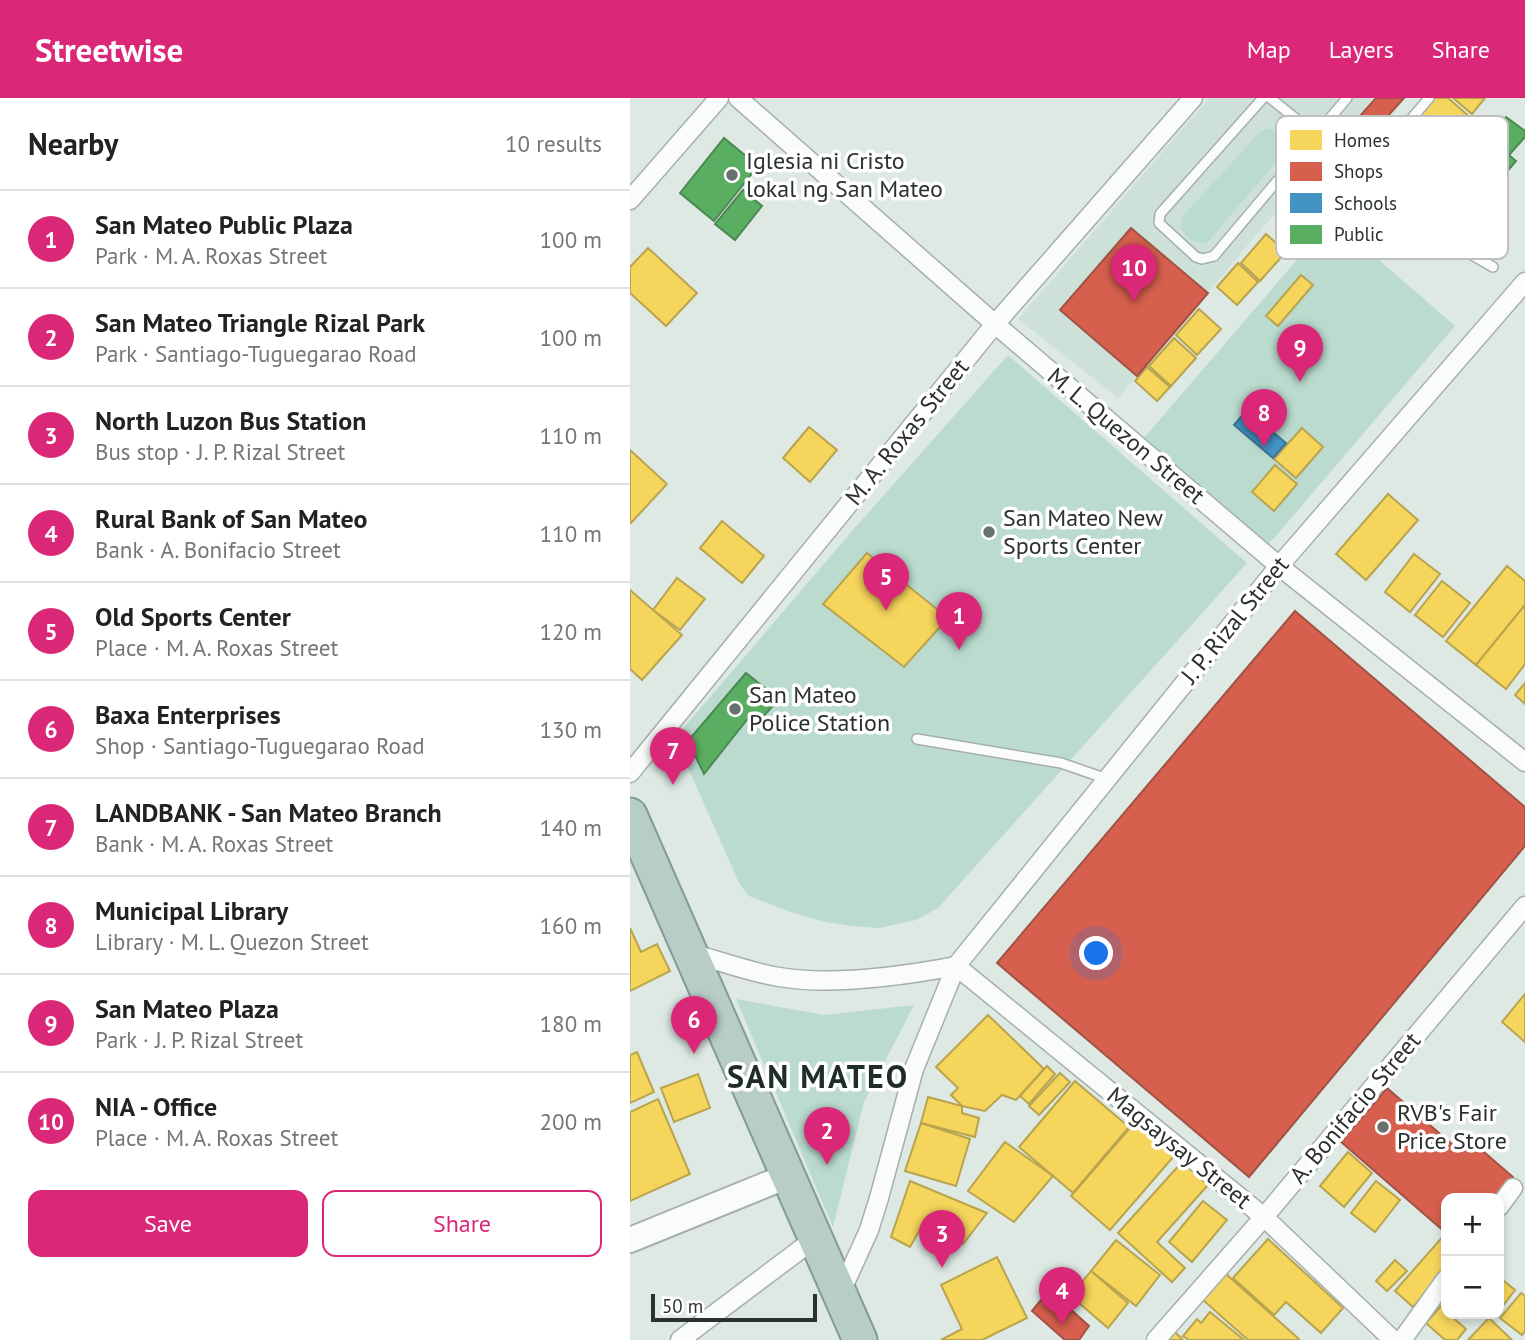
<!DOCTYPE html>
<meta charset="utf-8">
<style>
:root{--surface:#fff;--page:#f6f6f6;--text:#222;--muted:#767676;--line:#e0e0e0;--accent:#db2777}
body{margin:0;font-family:"PT Sans",sans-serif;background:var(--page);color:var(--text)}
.controls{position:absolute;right:21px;bottom:21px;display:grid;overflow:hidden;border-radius:14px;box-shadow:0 4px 10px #0003}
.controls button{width:63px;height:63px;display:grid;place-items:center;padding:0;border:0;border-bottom:2px solid var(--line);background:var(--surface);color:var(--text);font:35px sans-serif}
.scale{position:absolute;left:21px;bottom:18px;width:166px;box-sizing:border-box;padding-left:7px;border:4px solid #2a312e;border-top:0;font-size:19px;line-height:24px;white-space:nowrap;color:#2a312e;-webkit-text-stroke:5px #fff;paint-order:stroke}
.you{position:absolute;left:467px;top:856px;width:24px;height:24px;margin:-18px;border:5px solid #fff;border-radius:50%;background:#1a73e8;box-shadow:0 0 0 10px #1a73e833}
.badge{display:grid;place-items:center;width:46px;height:46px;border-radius:50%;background:var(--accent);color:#fff;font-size:23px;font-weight:700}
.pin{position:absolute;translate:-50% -58px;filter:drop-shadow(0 2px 4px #0008)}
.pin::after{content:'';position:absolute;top:37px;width:24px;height:21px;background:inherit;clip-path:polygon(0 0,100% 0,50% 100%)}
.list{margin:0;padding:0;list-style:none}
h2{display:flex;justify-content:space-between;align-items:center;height:91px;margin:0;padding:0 28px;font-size:30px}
h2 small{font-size:23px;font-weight:400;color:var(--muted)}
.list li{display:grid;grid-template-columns:46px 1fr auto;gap:21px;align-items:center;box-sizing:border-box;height:98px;padding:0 28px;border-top:2px solid var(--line)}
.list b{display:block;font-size:26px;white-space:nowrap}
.list p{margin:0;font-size:23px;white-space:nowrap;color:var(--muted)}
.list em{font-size:23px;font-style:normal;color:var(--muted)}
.actions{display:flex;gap:14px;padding:21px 28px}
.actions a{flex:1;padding:16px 0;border:2px solid var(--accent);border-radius:14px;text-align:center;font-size:24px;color:var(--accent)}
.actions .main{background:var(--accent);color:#fff}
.map{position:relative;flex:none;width:895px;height:1242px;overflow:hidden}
header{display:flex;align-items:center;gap:42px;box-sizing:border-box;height:98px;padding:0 35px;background:var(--accent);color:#fff}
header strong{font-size:33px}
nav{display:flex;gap:38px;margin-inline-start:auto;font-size:24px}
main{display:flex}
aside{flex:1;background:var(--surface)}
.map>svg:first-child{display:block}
.built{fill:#cde1d9}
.green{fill:#bbdbcf}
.homes{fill:#f6d55c;stroke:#b9a44e;stroke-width:2}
.shops{fill:#d6604d;stroke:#a25244;stroke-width:2}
.schools{fill:#4393c3;stroke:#3c7696;stroke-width:2}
.public{fill:#5aae61;stroke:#4c8852;stroke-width:2}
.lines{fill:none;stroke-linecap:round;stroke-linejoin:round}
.lane-casing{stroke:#a7afab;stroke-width:12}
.street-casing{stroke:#a7afab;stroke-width:21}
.secondary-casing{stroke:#a7afab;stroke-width:28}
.highway-casing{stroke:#829c95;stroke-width:37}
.lane{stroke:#fafcfb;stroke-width:9}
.street{stroke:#fafcfb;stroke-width:18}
.secondary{stroke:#fafcfb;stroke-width:24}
.highway{stroke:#b8cdc8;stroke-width:33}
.poi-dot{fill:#69716e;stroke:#fff;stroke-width:2.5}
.labels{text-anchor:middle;stroke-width:7;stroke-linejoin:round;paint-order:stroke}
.poi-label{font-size:24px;fill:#2a312e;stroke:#fff;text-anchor:start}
.street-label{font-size:24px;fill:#2a312e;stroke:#fff}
.district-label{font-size:32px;font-weight:bold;letter-spacing:2px;fill:#1e2d27;stroke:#fff}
.key{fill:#fff;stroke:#bfc1c0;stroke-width:2}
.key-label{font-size:19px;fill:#2a312e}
</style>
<header>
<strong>Streetwise</strong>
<nav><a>Map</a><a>Layers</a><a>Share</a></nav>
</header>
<main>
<aside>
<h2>Nearby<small>10 results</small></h2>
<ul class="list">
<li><span class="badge">1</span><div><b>San Mateo Public Plaza</b><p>Park · M. A. Roxas Street</p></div><em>100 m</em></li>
<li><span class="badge">2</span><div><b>San Mateo Triangle Rizal Park</b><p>Park · Santiago-Tuguegarao Road</p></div><em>100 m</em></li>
<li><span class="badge">3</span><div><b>North Luzon Bus Station</b><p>Bus stop · J. P. Rizal Street</p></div><em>110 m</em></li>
<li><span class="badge">4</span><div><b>Rural Bank of San Mateo</b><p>Bank · A. Bonifacio Street</p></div><em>110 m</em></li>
<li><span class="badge">5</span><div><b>Old Sports Center</b><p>Place · M. A. Roxas Street</p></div><em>120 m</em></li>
<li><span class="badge">6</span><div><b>Baxa Enterprises</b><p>Shop · Santiago-Tuguegarao Road</p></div><em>130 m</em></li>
<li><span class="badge">7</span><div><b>LANDBANK - San Mateo Branch</b><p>Bank · M. A. Roxas Street</p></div><em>140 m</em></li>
<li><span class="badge">8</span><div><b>Municipal Library</b><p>Library · M. L. Quezon Street</p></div><em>160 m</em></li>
<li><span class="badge">9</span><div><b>San Mateo Plaza</b><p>Park · J. P. Rizal Street</p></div><em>180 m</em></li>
<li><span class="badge">10</span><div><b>NIA - Office</b><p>Place · M. A. Roxas Street</p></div><em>200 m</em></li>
</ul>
<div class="actions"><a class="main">Save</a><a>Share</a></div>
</aside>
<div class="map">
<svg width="895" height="1242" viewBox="0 0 895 1242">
<rect width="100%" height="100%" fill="#dee9e4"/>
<!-- built -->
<polygon class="built" points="579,0 743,0 488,300 388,221"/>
<!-- green -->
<g class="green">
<path d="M636 31 645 32C654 40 657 45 653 56L577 145C561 146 548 136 552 119L628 36Z"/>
<polygon points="702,121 825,228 639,446 514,340"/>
<polygon points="378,257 617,465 308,810 286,822 249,830 222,828 195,824 161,814 119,798 109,785 45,640 223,432"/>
<polygon points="106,901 194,917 284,907 234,1004 203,1129"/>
</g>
<!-- homes -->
<g class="homes">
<polygon points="803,0 818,0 849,27 797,87 758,53"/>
<polygon points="823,0 855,0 842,16"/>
<polygon points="636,136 656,154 630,183 611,165"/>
<polygon points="18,150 67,195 36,228 0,195 0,169"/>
<polygon points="608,165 628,184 607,207 587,189"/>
<polygon points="671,177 683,187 648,228 636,218"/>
<polygon points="569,211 591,231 567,257 546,237"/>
<polygon points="544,240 566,260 541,288 519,268"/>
<polygon points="517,269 540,289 527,303 505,283"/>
<polygon points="179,329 207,352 180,384 153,360"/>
<polygon points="672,330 693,349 666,380 644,361"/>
<polygon points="0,352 37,386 1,425 0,424"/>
<polygon points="645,367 667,386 644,413 622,394"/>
<polygon points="758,396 788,422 736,482 706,456"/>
<polygon points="92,423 134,458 112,485 70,450"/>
<polygon points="237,455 318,520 274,569 193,506"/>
<polygon points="784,456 810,476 780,514 755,494"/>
<polygon points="877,468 895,483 895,507 846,567 816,543"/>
<polygon points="47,480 75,501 50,532 23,512"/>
<polygon points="812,483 840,505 813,539 785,517"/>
<polygon points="0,492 52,537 12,582 0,571"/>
<polygon points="895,507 895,566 876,591 846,567"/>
<polygon points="895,585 895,606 885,597"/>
<polygon points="0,830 11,854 27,846 40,873 0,893"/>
<polygon points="895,896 895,944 872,924"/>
<polygon points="358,917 414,971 386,1002 372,997 355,1013 332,1008 321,997 328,990 306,969"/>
<polygon points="7,954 24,994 0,1005 0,957"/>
<polygon points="417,968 425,976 399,1006 390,998"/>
<polygon points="430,975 440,984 409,1017 399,1008"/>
<polygon points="68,976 80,1010 44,1024 31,990"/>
<polygon points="445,983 499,1029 443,1095 389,1049"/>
<polygon points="298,999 332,1008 332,1015 349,1020 345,1039 291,1025"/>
<polygon points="28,1001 60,1076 0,1103 0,1014"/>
<polygon points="505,1024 544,1058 480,1132 441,1098"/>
<polygon points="291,1025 340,1041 326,1088 275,1073"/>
<polygon points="375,1044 423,1078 384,1124 338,1093"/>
<polygon points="718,1054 742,1075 714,1109 690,1088"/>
<polygon points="552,1064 578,1087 527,1144 555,1170 542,1184 488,1135"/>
<polygon points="280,1083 357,1115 333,1146 296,1121 280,1149 261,1139"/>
<polygon points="746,1083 770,1102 745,1134 721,1115"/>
<polygon points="573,1103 597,1122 562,1164 539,1144"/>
<polygon points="816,1135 816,1171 783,1209 765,1193"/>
<polygon points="638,1141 713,1210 691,1235 656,1204 644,1217 603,1180"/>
<polygon points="486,1142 530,1177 506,1208 461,1173"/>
<polygon points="367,1159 397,1220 352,1242 311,1242 332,1231 311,1187"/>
<polygon points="765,1162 777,1173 757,1193 746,1183"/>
<polygon points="461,1173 498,1205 478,1230 441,1198"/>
<polygon points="596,1176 669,1241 668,1242 618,1242 573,1202"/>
<polygon points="869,1179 885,1192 869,1213"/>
<polygon points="891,1195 895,1198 895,1233 892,1237 870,1220"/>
<polygon points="811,1208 816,1216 819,1216 836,1231 827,1242 815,1242 796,1225"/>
<polygon points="580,1214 614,1242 559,1242 553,1238 567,1221 571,1225"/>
<polygon points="859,1220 882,1242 838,1242"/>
<polygon points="545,1234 553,1242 538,1242"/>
</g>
<!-- shops -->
<g class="shops">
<polygon points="746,0 774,0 703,79 688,65"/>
<polygon points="501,130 578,195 507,278 430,212"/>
<polygon points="665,513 895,709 895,748 619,1079 367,865"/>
<polygon points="757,990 831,1054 840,1042 883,1079 865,1100 816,1100 816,1135 711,1044"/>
<polygon points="419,1192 459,1228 449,1242 435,1242 402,1213"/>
</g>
<!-- schools -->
<polygon class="schools" points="617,312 656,345 643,360 604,327"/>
<!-- public -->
<g class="public">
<polygon points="876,19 895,33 895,39 879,57 886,63 839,118 833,112 814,133 792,116"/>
<polygon points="94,40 128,68 84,123 50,95"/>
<polygon points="113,92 132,108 105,142 85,126"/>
<polygon points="116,575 149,601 132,620 123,614 74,676 58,643"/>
</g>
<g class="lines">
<!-- lane casing -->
<g class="lane-casing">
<g id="lane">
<polyline points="633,0 530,116 529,125 566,159 572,161 584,158 717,0"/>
<polyline points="640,0 685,36"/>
<polyline points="799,0 742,67 740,73 742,79 811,139 863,169"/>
<polyline points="287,641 431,665 477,681"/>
</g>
</g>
<!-- street casing -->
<g class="street-casing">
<g id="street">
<polyline points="108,0 365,226 649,468 895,664"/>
<polyline points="0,102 89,0"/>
<polyline points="0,675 365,226 563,0"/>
<path d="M61 855C90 863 119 874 149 879 202 888 273 878 326 868"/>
<polyline points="326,868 634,1119 763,1242"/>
<polyline points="869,1109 883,1090"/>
<polyline points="210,1196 239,1132 249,1100 284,971 326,868 649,468 895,184"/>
<polyline points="50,1242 187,1139"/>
<polyline points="526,1242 634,1119 895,808"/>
<polyline points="772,1242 816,1181"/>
</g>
</g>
<!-- secondary casing -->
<g class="secondary-casing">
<polyline id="secondary" points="0,1142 160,1077"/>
</g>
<!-- highway casing -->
<g class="highway-casing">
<polyline id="highway" points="0,717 230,1242"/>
</g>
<!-- lane -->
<use href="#lane" class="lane"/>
<!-- street -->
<use href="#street" class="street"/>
<!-- secondary -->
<use href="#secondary" class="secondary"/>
<!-- highway -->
<use href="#highway" class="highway"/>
</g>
<!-- markers -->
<g class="poi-dot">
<circle cx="102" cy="77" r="7"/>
<circle cx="359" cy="434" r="7"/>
<circle cx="105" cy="611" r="7"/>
<circle cx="753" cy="1029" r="7"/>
</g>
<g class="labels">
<!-- poi labels -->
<g class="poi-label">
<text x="116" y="71">Iglesia ni Cristo<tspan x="116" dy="28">lokal ng San Mateo</tspan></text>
<text x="373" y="428">San Mateo New<tspan x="373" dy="28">Sports Center</tspan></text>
<text x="119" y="605">San Mateo<tspan x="119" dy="28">Police Station</tspan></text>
<text x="767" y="1023">RVB's Fair<tspan x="767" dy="28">Price Store</tspan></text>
</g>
<!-- street labels -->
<g class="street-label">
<text transform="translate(277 334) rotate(-51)" y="8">M. A. Roxas Street</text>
<text transform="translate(496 338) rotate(40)" y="8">M. L. Quezon Street</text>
<text transform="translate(605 522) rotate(-51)" y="8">J. P. Rizal Street</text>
<text transform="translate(725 1010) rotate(-50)" y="8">A. Bonifacio Street</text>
<text transform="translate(549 1050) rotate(39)" y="8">Magsaysay Street</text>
</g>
<!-- district labels -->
<g class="district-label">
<text x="188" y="990">SAN MATEO</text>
</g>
</g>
<!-- legend -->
<rect x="646" y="18" width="232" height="143" rx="10" class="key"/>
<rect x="660" y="32" width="32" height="20" fill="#f6d55c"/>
<rect x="660" y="64" width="32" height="19" fill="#d6604d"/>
<rect x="660" y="95" width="32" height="20" fill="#4393c3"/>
<rect x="660" y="127" width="32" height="19" fill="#5aae61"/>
<g class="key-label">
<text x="704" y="49">Homes</text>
<text x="704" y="80">Shops</text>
<text x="704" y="112">Schools</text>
<text x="704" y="143">Public</text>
</g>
</svg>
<div class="controls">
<button>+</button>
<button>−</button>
</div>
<div class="scale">50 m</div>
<div class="you"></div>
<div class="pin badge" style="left:329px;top:552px">1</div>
<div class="pin badge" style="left:197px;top:1067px">2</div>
<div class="pin badge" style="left:312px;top:1170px">3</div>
<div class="pin badge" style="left:432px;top:1227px">4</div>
<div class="pin badge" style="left:256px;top:513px">5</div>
<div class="pin badge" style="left:64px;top:956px">6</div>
<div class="pin badge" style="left:43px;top:687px">7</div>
<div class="pin badge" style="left:634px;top:349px">8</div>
<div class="pin badge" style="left:670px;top:284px">9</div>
<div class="pin badge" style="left:504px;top:204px">10</div>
</div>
</main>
